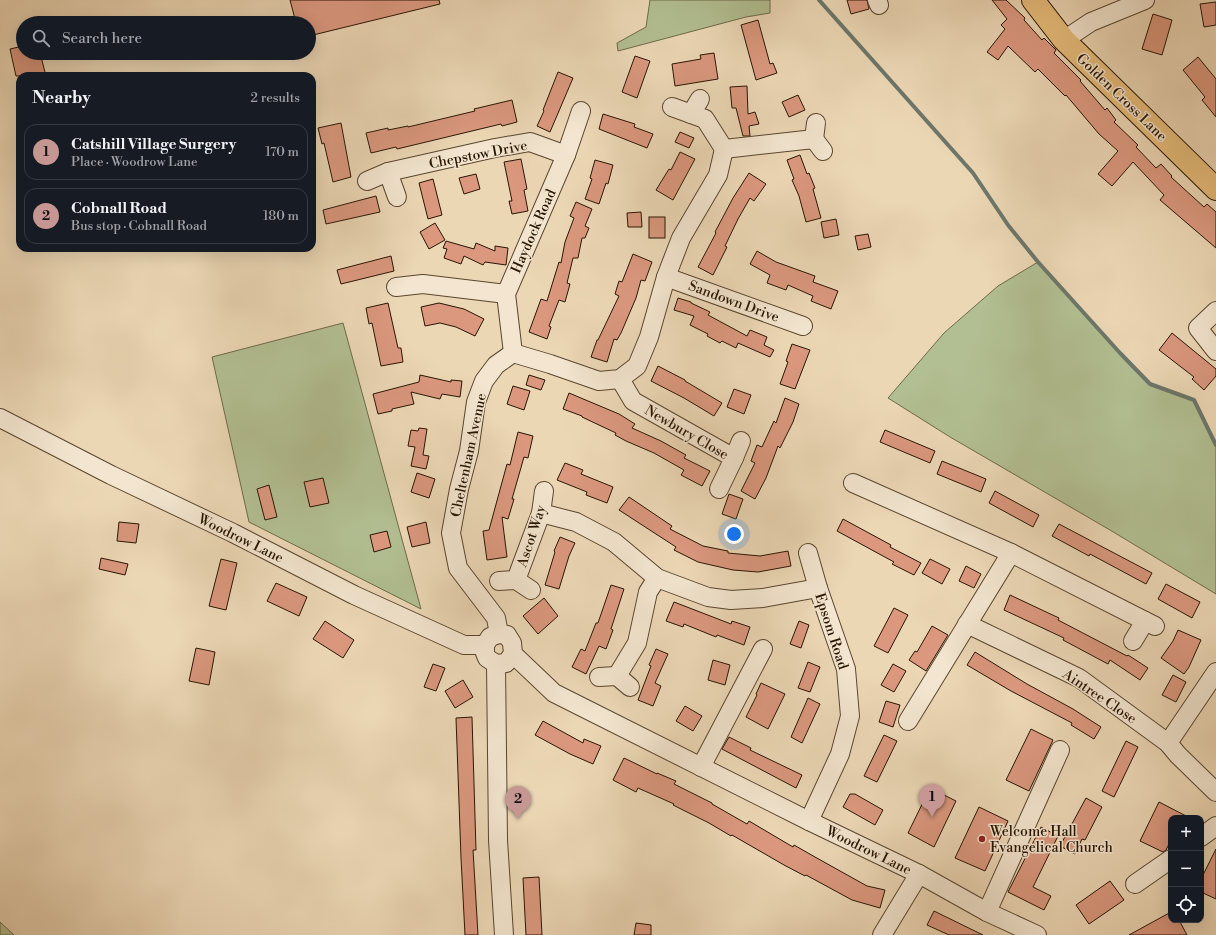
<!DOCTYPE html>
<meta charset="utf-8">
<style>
:root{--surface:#171b24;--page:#242831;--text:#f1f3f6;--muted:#9ea1a6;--line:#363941;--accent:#c59692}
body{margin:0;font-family:"Libre Bodoni",serif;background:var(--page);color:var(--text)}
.controls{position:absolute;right:12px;bottom:12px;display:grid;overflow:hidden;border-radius:8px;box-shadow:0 4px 16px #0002}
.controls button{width:36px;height:36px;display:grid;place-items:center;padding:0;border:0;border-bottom:1px solid var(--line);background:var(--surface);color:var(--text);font:20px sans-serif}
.you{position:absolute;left:734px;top:534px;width:14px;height:14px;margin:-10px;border:3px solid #fff;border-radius:50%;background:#1a73e8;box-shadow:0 0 0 6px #1a73e833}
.badge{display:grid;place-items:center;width:26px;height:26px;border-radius:50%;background:var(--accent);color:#111;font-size:13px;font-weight:700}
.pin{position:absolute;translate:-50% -33px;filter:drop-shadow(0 1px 2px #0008)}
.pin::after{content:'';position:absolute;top:21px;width:14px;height:12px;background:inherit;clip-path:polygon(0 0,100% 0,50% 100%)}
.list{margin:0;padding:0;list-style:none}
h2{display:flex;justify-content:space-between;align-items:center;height:52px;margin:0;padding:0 16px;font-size:17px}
h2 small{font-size:13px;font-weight:400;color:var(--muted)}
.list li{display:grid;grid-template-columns:26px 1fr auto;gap:12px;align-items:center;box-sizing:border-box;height:56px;margin:0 8px 8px;padding:0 8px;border:1px solid var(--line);border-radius:12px}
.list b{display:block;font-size:15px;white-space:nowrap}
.list p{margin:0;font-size:13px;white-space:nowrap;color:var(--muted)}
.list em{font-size:13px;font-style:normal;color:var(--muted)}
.icon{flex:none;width:22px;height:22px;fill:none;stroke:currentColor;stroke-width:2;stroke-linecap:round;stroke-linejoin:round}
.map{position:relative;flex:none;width:1216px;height:935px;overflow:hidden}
.search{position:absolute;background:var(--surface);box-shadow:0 4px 16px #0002;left:16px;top:16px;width:300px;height:44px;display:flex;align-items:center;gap:10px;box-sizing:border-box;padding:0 14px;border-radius:22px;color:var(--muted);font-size:15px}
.panel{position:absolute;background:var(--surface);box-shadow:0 4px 16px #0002;left:16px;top:72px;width:300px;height:180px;border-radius:12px}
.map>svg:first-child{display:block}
.green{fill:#b2bf92;stroke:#6d6a4a}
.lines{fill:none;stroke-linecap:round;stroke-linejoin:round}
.stream{stroke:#6c776b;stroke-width:4}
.building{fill:#db987f;stroke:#281502}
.minor-casing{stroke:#59462f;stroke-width:20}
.major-casing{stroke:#281502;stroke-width:24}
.minor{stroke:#f3e5cf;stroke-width:18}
.major{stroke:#e6bc7a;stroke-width:22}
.poi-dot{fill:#8f2418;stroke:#f3e5cf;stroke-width:1.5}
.labels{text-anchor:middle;stroke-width:3;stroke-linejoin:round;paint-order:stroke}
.street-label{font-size:14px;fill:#281502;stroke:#f3e5cf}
.poi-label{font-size:14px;fill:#281502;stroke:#f3e5cf;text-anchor:start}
</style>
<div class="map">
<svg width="1216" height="935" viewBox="0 0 1216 935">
<rect width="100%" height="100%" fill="#ecd7b5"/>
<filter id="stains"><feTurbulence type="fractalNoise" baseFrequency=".005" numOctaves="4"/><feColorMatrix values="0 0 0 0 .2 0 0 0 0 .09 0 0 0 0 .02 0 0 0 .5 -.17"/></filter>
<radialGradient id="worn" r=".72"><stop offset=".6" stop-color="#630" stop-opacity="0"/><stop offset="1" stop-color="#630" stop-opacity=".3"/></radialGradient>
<!-- green -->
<g class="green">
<polygon points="650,0 770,0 770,13 746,17 618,51 617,43 646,27"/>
<polygon points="1038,262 1120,353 1150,384 1194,400 1216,445 1216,594 1110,530 950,437 888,398 944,333 998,286"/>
<polygon points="343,323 421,609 249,522 212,357"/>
<polygon points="0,922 14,935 0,935"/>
</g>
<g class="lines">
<!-- stream -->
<polyline class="stream" points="819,0 973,173 1008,225 1038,262 1120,353 1150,384 1194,400 1216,445"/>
</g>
<!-- building -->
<g class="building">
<polygon points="290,0 439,0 440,4 309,36 309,23 296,23"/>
<polygon points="847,0 867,0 869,9 851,14"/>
<polygon points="992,0 1006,0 1025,18 1024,20 1042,40 1044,38 1056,50 1054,53 1081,80 1080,81 1105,110 1107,108 1116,120 1114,122 1138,145 1136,147 1156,168 1161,164 1172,176 1171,177 1204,207 1207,204 1216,212 1216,248 1160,200 1164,195 1133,162 1112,186 1098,174 1118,151 1099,134 1066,95 1065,96 1038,69 1035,72 1008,46 998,60 987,52 1005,29 1001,25 1007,19"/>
<polygon points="1216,2 1216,25 1204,27 1200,4"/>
<polygon points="1153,14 1172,20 1162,55 1142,49"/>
<polygon points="758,20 770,64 773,63 777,73 756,80 741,25"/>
<polygon points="23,46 23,53 40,53 46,76 16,76 10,49"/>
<polygon points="714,53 718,79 675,86 672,64 701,59 700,55"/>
<polygon points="635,56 650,61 637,98 622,92"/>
<polygon points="1198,57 1216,79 1216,117 1202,100 1205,97 1183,70"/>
<polygon points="558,72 573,78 550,132 537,126 544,111 543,110"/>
<polygon points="747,86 748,114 755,112 759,124 749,126 750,136 743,136 736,108 732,108 730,87"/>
<polygon points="798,95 805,110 789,117 782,102"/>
<polygon points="512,100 517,122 502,126 501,124 397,149 396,147 371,153 366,133 388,128 388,130 408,126 408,127 475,111 474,109"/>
<polygon points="603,114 635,124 634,127 653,134 647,148 599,129"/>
<polygon points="341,123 351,177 333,182 324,143 322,144 318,128"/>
<polygon points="680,132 694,138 689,148 675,142"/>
<polygon points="680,152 695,159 673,200 656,190 669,169 671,170"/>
<polygon points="800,155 807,174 809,173 815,188 813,189 821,218 806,222 799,196 792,180 794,179 787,160"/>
<polygon points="521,159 527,189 524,190 528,211 512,214 509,201 512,201 504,162"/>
<polygon points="595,160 613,165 608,184 606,183 599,204 585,199 592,179 590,178"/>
<polygon points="749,173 766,184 754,201 750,198 738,219 725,246 727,247 713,275 698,267 716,233 715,232 733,198"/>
<polygon points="476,174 480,189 464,194 459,178"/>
<polygon points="433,179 442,215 428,219 419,183"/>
<polygon points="376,196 380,212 326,224 323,210"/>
<polygon points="576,202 592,209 585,226 589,228 585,238 582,238 578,258 573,258 567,283 570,284 565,302 559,300 549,326 551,327 547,339 529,332 541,299 547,301 559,262 561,263 565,242 574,218 570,216"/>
<polygon points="641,212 642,227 628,227 627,213"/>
<rect x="649" y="217" width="16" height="21"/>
<polygon points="836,219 839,235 824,238 821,222"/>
<polygon points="435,223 445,240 429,249 420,232"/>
<polygon points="868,234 871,247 858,250 855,236"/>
<polygon points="446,241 474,249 476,243 495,251 495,246 508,248 506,265 485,262 483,265 464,256 461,264 444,258 447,249 443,248"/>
<polygon points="757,251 776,262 815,276 813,282 838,291 831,309 811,301 813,296 788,285 786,290 767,283 770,275 750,264"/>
<polygon points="633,254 652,262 645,281 641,280 636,298 621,333 617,340 614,339 607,362 591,357 597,340 598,340 619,296 615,294 619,281 622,282"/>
<polygon points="391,256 394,271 341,284 337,270"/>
<polygon points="678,298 691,302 691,303 710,312 708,315 747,336 750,330 767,337 764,345 774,350 770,357 738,343 736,348 722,341 720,343 707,336 708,334 690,325 694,316 674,310"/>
<polygon points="388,303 398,348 401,348 403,362 381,366 372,323 369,324 366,308"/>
<polygon points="439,303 464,309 484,319 475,336 456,327 440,323 425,326 421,307"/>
<polygon points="1172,333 1216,369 1216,376 1204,390 1192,379 1194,377 1159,350"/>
<polygon points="792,344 810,350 795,389 780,384 788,362 786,361"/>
<polygon points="658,366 685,380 685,381 722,403 714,416 684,398 651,381"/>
<polygon points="420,375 451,382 451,380 462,381 460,397 442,394 440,399 411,392 414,404 392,409 392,411 378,414 373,394 419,382"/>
<polygon points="529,375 545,380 541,390 526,385"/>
<polygon points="513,386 530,391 524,410 507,404"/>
<polygon points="734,389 751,395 744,414 727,407"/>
<polygon points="569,393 619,414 635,424 632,428 661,441 686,455 684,458 710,471 702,486 681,475 684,470 654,453 626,441 615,435 616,433 582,417 582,416 563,409"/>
<polygon points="785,398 799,404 793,422 780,448 778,446 766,478 755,499 741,491 755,463 751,461 757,445 762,447 774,421 776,423"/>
<polygon points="419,428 427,429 423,455 429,456 426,469 411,466 415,447 408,446 411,430 418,431"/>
<polygon points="885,430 935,451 930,463 880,442"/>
<polygon points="518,432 533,436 528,458 524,457 512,499 514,499 508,519 502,517 507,557 487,560 483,531 489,530 507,464 510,465"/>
<polygon points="942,461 986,479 981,492 937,474"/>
<polygon points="565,463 583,470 581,474 613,487 607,503 586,495 587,492 557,480"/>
<polygon points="417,473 435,479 429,498 411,492"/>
<polygon points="323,478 329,503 310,507 304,482"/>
<polygon points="269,485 277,517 265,520 257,489"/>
<polygon points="995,491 1039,515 1033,527 989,503"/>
<polygon points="729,494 743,499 736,519 722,514"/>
<polygon points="629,497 672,526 670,529 703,546 728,551 728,553 760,556 788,551 791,566 758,572 733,570 698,562 674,550 676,547 619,510"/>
<polygon points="843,519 891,545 890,547 921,563 914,575 892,564 894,562 837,531"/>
<polygon points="119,522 139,524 136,543 117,541"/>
<polygon points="426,522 430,543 412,547 407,527"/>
<polygon points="1059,524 1152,573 1146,584 1090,554 1089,556 1052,536"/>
<polygon points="387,531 391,547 374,552 370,535"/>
<polygon points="560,537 575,543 569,556 559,589 545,585 555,552 554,551"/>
<polygon points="101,558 128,564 125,575 99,569"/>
<polygon points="221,559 237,563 226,610 209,606"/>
<polygon points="930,559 950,569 942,584 922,573"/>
<polygon points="966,566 981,574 974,588 959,581"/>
<polygon points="276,583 307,597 299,616 267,601"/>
<polygon points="1166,584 1200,602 1192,618 1158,599"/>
<polygon points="611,585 624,589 611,629 613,630 606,649 599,646 586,674 572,667 581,649 585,651 596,623 598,623"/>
<polygon points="1010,595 1059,618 1058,620 1127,656 1128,655 1148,668 1140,680 1110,660 1108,664 1063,640 1064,638 1004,610"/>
<polygon points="544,598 558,616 538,634 523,616"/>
<polygon points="674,602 731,624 732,621 750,627 744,645 717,635 716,637 684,624 683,627 666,621"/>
<polygon points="894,608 908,615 888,653 874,646"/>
<polygon points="325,621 354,640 343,658 313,639"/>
<polygon points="799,621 809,625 801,648 790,644"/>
<polygon points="932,626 948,635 926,671 909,660 915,651 917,652"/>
<polygon points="1178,630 1201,640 1189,667 1184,674 1161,658 1173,641"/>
<polygon points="196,648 215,652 209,685 189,681"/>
<polygon points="656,649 668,654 655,683 661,686 653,706 638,700 651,666 649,665"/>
<polygon points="975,652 1027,684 1073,709 1101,727 1094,739 1071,725 1072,723 1011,691 967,665"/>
<polygon points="713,660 730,665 725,685 708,680"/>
<polygon points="808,662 820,667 810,692 798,688"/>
<polygon points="433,664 445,668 436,691 424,687"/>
<polygon points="893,664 906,671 894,692 881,685"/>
<polygon points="1173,675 1186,682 1176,702 1162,695"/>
<polygon points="463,680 473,697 455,708 445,691"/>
<polygon points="761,683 785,694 768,729 746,717 757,695 756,694"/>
<polygon points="808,698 820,704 802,743 791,737"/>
<polygon points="886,701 900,705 893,727 879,722"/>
<polygon points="685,706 702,716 693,731 676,721"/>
<polygon points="472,717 476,850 473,850 478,935 465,935 461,858 456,718"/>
<polygon points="543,721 583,743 584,739 601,746 593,764 570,754 535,735"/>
<polygon points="1031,729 1053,740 1029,791 1006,780"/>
<polygon points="884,735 897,741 877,782 864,776"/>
<polygon points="729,737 751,748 750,750 802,775 796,788 722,749"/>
<polygon points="1126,741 1138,747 1114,797 1102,791"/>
<polygon points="624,758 657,774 657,773 676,781 674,784 712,803 712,804 747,824 749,821 793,847 794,845 815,857 867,886 885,890 880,908 852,900 806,875 805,876 784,865 732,835 731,836 709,823 673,805 674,804 638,788 636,792 613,780"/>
<polygon points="930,788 956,801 934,847 908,833"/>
<polygon points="850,794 855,794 883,810 875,825 843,807"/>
<polygon points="1086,798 1102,807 1085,840 1082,839 1075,854 1060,846"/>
<polygon points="1159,802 1190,818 1171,818 1171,840 1166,850 1163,852 1140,841"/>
<polygon points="979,807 1008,821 985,871 955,858"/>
<polygon points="1041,827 1058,836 1033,887 1051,896 1044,910 1008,892"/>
<polygon points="1216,849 1216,899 1201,892 1201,879"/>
<polygon points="539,877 542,935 526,935 523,878"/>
<polygon points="1110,881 1124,900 1089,924 1076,905"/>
<polygon points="934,911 983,935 949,935 927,925"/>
<polygon points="1171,912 1171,920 1179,920 1187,935 1129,935"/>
<polygon points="636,923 651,925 651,935 634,935"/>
</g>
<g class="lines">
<!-- minor casing -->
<g class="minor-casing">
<g id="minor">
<polyline points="877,0 879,5"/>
<polyline points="1064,40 1091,22 1145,0"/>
<polyline points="691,114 700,99"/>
<polyline points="814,139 816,123"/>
<polyline points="724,149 814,139 823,151"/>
<polyline points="388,172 397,197"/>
<polyline points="367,181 388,172 495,148 530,142 566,155"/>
<polyline points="666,277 803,326"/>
<polyline points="396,287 423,284 506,294"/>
<polyline points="1216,311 1198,328 1216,351"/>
<polyline points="513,353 506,294 566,155 581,111"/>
<polyline points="620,379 633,401 734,458 719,489"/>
<polyline points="0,418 111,475 233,533 354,595 464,645 485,645"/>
<polyline points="734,458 741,441"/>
<polyline points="853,483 1011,553 1155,626"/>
<polyline points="541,513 576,522 614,542 657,578 708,597 731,600 763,598 818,588"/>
<polyline points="808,553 818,588 846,669 850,716 840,754 809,821"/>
<polyline points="516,580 541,513 544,491"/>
<polyline points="499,581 516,580 531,590"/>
<polyline points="967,624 1079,678 1168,743 1178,755 1216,792"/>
<polyline points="499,634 496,618 458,568 451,533 459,489 469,451 476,402 484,381 496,365 513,353 550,364 599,381 620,379 637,366 649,337 666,277 681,238 718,175 724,149 705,119 672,107"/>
<polyline points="1133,641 1145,621"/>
<polyline points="513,654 506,663 496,664 487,658 485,653 485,645 490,637 499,634 507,635 512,643 513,654 554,693 809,821 919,874 987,912 1037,935"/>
<polyline points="496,664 498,840 504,935"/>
<polyline points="617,676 637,643 648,592 657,578"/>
<polyline points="599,677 617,676 630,687"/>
<polyline points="908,721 1011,553"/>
<polyline points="1168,743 1216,672"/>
<polyline points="701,767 763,649"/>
<polyline points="1201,837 1216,826"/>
<polyline points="1135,884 1171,859"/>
<polyline points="987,912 1060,750"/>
<polyline points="882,935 919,874"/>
</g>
</g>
<!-- major casing -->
<g class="major-casing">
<polyline id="major" points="1033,0 1064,40 1216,189"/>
</g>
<!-- minor -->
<use href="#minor" class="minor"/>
<!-- major -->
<use href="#major" class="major"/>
</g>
<!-- markers -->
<circle class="poi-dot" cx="982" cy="839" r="4"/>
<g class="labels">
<!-- street labels -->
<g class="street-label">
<text transform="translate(1122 97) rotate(44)" y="5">Golden Cross Lane</text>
<text transform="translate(478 154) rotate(-11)" y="5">Chepstow Drive</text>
<text transform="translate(533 231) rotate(-66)" y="5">Haydock Road</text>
<text transform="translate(734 301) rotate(20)" y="5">Sandown Drive</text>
<text transform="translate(687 432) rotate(30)" y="5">Newbury Close</text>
<text transform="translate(468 455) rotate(-78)" y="5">Cheltenham Avenue</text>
<text transform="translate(531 536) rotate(-72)" y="5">Ascot Way</text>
<text transform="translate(241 538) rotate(26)" y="5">Woodrow Lane</text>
<text transform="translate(832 631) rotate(72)" y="5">Epsom Road</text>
<text transform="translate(1100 696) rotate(34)" y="5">Aintree Close</text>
<text transform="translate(869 850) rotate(26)" y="5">Woodrow Lane</text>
</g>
<!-- poi labels -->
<g class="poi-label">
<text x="990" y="836">Welcome Hall<tspan x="990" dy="16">Evangelical Church</tspan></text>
</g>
</g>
<rect width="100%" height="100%" filter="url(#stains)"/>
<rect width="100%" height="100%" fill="url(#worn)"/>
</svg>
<div class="controls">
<button>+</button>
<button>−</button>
<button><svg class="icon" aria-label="locate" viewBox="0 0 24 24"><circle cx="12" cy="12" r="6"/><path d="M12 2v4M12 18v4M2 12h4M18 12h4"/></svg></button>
</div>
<div class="you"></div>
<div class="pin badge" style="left:932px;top:817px">1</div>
<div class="pin badge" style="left:518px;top:819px">2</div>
<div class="search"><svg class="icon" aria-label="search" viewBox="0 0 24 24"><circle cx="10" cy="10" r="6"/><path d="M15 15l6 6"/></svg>Search here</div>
<section class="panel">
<h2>Nearby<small>2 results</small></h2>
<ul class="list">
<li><span class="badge">1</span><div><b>Catshill Village Surgery</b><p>Place · Woodrow Lane</p></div><em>170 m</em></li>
<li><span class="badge">2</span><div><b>Cobnall Road</b><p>Bus stop · Cobnall Road</p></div><em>180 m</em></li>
</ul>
</section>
</div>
